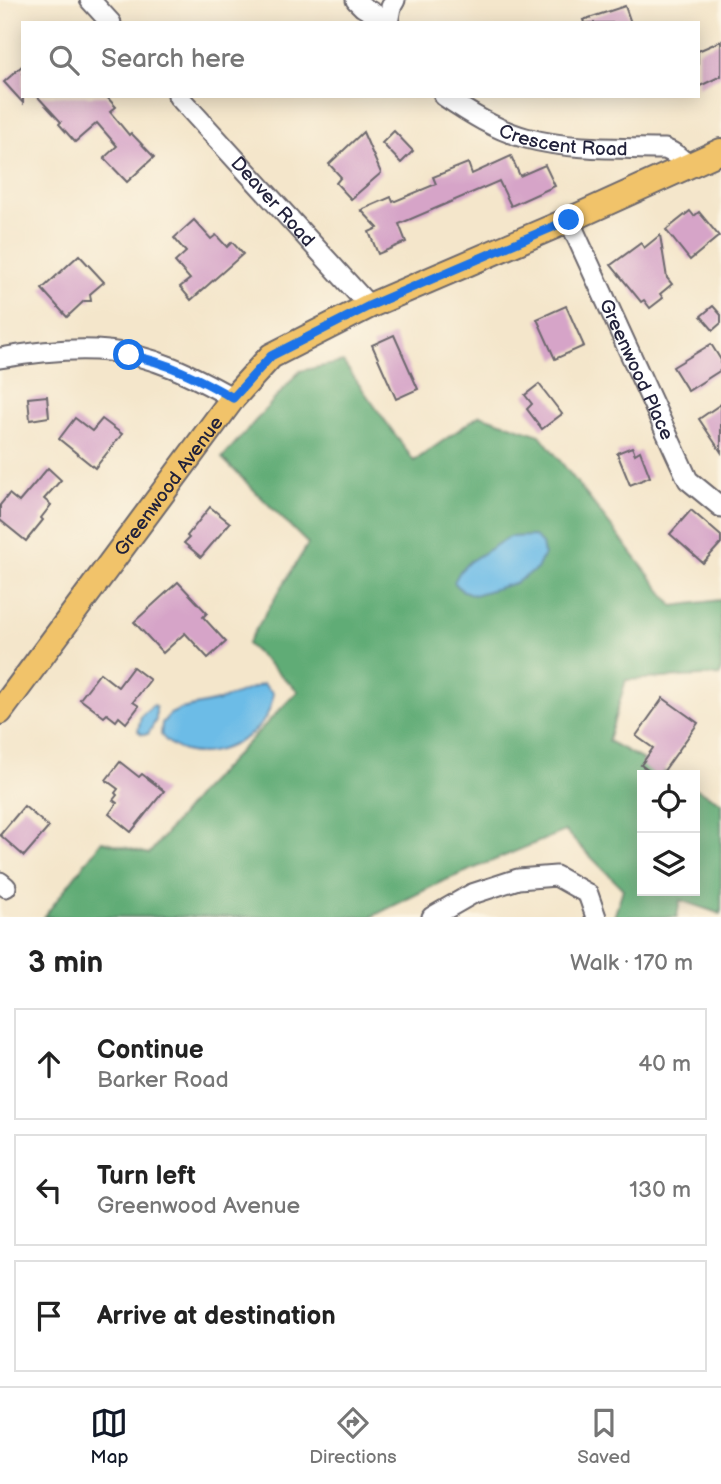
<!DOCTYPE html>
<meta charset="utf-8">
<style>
:root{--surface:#fff;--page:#f2f2f2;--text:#222;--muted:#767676;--line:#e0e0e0;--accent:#111827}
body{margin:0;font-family:"Balsamiq Sans",sans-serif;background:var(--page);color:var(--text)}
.controls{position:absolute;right:21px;bottom:21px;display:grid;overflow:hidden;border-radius:0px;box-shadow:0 4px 18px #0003}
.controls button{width:63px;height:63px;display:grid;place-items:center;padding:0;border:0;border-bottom:2px solid var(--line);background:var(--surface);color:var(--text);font:35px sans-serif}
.stop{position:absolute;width:21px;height:21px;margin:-16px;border:5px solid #1a73e8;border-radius:50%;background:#fff}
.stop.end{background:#1a73e8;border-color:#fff;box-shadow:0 2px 7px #0008}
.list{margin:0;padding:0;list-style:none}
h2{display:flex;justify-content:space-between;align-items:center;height:91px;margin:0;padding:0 28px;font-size:30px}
h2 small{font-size:23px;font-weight:400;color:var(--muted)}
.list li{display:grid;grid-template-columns:46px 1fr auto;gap:21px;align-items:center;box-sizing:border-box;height:112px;margin:0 14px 14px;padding:0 14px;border:2px solid var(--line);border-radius:0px}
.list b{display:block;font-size:26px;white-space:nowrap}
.list p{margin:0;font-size:23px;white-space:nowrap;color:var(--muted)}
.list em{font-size:23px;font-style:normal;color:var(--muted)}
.icon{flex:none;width:38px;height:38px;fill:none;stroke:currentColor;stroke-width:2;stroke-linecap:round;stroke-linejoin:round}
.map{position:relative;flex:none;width:721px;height:917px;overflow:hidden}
.search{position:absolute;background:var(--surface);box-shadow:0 4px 18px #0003;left:21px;right:21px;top:21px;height:77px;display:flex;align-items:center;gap:18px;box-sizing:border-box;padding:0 24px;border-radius:0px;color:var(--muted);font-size:26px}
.sheet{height:469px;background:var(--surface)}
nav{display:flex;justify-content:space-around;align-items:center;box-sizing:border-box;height:98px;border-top:2px solid var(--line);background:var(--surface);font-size:19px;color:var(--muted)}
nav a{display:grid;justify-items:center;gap:4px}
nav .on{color:var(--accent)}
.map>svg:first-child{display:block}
.forest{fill:#61ac76;stroke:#426758;stroke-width:2}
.water{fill:#6cbce7;stroke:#476f91;stroke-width:2}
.building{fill:#d6a4c8}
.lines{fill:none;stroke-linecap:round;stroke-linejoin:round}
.minor-casing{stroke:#6c676d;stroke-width:23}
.major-casing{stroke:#6c676d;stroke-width:28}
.minor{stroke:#fff;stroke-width:19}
.major{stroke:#f1c36a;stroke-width:24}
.route{stroke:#1a73e8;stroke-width:9}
.labels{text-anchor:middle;stroke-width:5;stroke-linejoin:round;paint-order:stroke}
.street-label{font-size:19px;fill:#22223b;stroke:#fcf5e5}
</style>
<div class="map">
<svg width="721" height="917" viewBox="0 0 721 917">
<rect width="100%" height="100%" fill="#fcf5e5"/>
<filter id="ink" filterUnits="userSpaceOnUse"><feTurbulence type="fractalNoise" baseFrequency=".0143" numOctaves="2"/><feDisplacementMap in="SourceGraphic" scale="14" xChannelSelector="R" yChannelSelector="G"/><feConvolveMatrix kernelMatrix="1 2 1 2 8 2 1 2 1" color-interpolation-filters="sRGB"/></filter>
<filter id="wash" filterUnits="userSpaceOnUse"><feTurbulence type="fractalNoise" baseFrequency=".00686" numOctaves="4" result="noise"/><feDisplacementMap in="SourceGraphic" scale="28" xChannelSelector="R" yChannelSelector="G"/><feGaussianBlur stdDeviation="1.57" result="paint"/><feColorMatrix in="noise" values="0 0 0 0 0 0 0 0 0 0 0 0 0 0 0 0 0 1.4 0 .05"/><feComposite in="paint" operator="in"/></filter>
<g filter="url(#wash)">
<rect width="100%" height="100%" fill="#f4e6cb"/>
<!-- forest -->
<polygon class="forest" points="343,362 414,461 480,415 540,435 673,606 721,600 721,669 720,675 626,680 608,741 671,775 642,775 642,891 695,891 695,788 721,802 721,914 680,900 677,917 614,917 623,889 565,831 441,882 371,917 44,917 102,841 149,854 200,792 298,691 247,644 308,544 222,458 300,371"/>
<!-- water -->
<g class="water">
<polygon points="534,536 542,544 544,554 537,569 515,583 474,595 461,590 454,582 460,571 469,562 509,537"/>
<path d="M263 684 273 693C272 704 269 714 262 723 238 751 187 768 161 735L162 723 170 714 181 709 218 701Z"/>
<polygon points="153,705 156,706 156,720 148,734 142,734 138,731 141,716"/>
</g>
<g id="blocks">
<!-- building -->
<g class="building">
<polygon points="625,6 631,23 584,23 583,20"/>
<polygon points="721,41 721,76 698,87 698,51"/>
<polygon points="23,65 23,103 4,82"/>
<polygon points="37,96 106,96 116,107 110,112 129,135 131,133 154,157 127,182 104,158 117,146 97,123 75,142 59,124 61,122"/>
<polygon points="394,131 413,151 401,163 382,143"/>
<polygon points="363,132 381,173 351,199 336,183 341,177 329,164"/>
<polygon points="511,156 520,176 545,165 555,186 511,206 499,181 399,224 406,242 378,254 369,232 378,228 361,210 391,197 393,202 436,184 433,177 468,163 472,174"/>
<polygon points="690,211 694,216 699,212 719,236 690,260 666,230"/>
<polygon points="194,220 211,239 216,235 227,247 232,242 243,254 191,300 180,287 190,279 175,262 186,252 174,238"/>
<polygon points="660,235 667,278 672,284 660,294 663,298 650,308 644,300 641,302 611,265 641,243 644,248"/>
<polygon points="79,255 104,282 90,294 91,301 84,301 67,317 42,289"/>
<polygon points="566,306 584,346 555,359 537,319"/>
<polygon points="713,306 721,315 721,323 713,330 701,316"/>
<polygon points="394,335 418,389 396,399 372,345"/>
<polygon points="711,344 721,360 721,370 688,391 673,367"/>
<polygon points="539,384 562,414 542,429 527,409 532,404 525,395"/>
<polygon points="47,396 49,417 30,420 28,398"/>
<polygon points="721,404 721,452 699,419"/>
<polygon points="75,418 92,431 102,419 122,434 95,468 59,439"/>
<polygon points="632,447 635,454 640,451 650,477 630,485 617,453"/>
<polygon points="48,468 61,480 44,499 51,505 41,518 43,520 26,541 0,520 0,505 9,494 19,502"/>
<polygon points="210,507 230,523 201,557 184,543 189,538 187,536"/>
<polygon points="691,510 721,536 721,543 703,563 670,534"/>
<polygon points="178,582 207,613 203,617 226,642 208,658 185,633 163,653 134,622"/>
<polygon points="133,667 150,680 133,702 139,706 126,723 119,717 116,721 107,714 104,717 80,699 100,673 118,687"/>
<polygon points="663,698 698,723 661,775 655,775 641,765 653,748 636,736"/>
<polygon points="120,762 139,777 142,774 164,791 131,832 109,814 117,803 113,800 117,795 115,793 118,789 106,780"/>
<polygon points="24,806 49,827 24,856 0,835"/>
</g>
</g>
</g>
<g filter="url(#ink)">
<use href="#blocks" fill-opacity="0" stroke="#6c676d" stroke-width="2"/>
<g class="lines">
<!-- minor casing -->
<g class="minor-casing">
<g id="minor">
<polyline points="90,0 111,23"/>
<polyline points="356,0 363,7 388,22"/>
<polyline points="388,23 391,7 395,0"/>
<path id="s1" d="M178 96 369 306"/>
<path id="s2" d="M444 96C469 113 496 130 526 138 570 150 619 148 665 149 675 153 681 157 687 165"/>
<path id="s3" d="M569 220 688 480 721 507"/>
<path d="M0 358C35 352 73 347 108 351 153 355 194 376 233 398"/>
<polyline points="0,882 6,887"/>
<polyline points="432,917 472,894 518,879 556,876 588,894 596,917"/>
</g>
</g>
<!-- major casing -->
<g class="major-casing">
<g id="major">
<path id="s4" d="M0 712 233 398 271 356 369 306 569 220 721 151"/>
</g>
</g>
<!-- minor -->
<use href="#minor" class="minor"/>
<!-- major -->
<use href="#major" class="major"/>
</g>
</g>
<g class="lines" filter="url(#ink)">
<!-- route -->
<path class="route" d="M129 355C167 362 200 379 233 398L271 356 369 306 569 220"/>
</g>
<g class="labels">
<!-- street labels -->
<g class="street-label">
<text dy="7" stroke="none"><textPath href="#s2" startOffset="130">Crescent Road</textPath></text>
<text dy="7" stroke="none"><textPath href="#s1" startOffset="142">Deaver Road</textPath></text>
<text dy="7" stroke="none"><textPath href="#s3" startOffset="164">Greenwood Place</textPath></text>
<text dy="7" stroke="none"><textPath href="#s4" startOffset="282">Greenwood Avenue</textPath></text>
</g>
</g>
</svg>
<div class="controls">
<button><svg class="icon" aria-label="locate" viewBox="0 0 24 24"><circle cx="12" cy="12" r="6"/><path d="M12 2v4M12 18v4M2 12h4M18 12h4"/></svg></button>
<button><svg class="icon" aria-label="layers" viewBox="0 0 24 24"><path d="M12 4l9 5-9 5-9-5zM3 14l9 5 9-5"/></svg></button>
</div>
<div class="stop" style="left:129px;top:355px"></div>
<div class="stop end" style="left:569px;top:220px"></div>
<div class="search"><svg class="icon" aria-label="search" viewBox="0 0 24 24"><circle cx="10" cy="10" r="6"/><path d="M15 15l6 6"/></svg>Search here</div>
</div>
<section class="sheet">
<h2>3 min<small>Walk · 170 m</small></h2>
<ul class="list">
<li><svg class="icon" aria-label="ahead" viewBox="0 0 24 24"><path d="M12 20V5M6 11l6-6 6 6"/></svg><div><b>Continue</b><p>Barker Road</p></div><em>40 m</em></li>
<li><svg class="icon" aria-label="left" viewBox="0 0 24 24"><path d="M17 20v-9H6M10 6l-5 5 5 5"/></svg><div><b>Turn left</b><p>Greenwood Avenue</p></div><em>130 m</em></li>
<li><svg class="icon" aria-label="arrive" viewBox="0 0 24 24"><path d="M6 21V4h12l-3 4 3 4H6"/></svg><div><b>Arrive at destination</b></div></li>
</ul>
</section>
<nav>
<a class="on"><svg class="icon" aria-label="map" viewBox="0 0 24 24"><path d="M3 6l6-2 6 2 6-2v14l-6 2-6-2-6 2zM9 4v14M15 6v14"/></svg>Map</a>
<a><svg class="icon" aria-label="directions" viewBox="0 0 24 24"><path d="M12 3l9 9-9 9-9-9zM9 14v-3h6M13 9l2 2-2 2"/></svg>Directions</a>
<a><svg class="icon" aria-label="saved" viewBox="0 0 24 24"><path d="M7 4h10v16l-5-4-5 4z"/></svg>Saved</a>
</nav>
